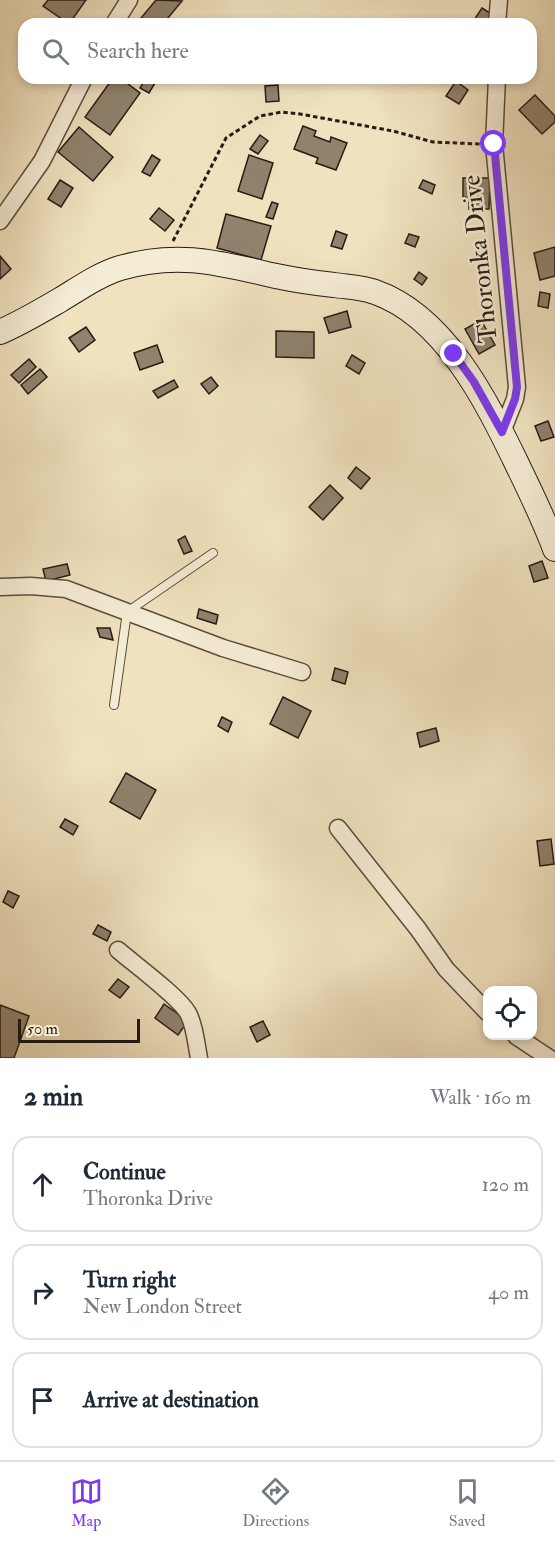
<!DOCTYPE html>
<meta charset="utf-8">
<style>
:root{--surface:#fff;--page:#f2f2f3;--text:#1f2937;--muted:#747a83;--line:#e0e1e3;--accent:#7c3aed}
body{margin:0;font-family:"IM FELL Double Pica",serif;background:var(--page);color:var(--text)}
.controls{position:absolute;right:18px;bottom:18px;display:grid;overflow:hidden;border-radius:12px;box-shadow:0 3px 9px #0003}
.controls button{width:54px;height:54px;display:grid;place-items:center;padding:0;border:0;border-bottom:2px solid var(--line);background:var(--surface);color:var(--text);font:30px sans-serif}
.scale{position:absolute;left:18px;bottom:15px;width:122px;box-sizing:border-box;padding-left:6px;border:3px solid #281b14;border-top:0;font-size:16px;line-height:21px;white-space:nowrap;color:#281b14;-webkit-text-stroke:4px #f5ecd5;paint-order:stroke}
.stop{position:absolute;width:18px;height:18px;margin:-14px;border:4px solid #7c3aed;border-radius:50%;background:#fff}
.stop.end{background:#7c3aed;border-color:#fff;box-shadow:0 2px 6px #0008}
.list{margin:0;padding:0;list-style:none}
h2{display:flex;justify-content:space-between;align-items:center;height:78px;margin:0;padding:0 24px;font-size:26px}
h2 small{font-size:20px;font-weight:400;color:var(--muted)}
.list li{display:grid;grid-template-columns:39px 1fr auto;gap:18px;align-items:center;box-sizing:border-box;height:96px;margin:0 12px 12px;padding:0 12px;border:2px solid var(--line);border-radius:18px}
.list b{display:block;font-size:22px;white-space:nowrap}
.list p{margin:0;font-size:20px;white-space:nowrap;color:var(--muted)}
.list em{font-size:20px;font-style:normal;color:var(--muted)}
.icon{flex:none;width:33px;height:33px;fill:none;stroke:currentColor;stroke-width:2;stroke-linecap:round;stroke-linejoin:round}
.map{position:relative;flex:none;width:555px;height:1058px;overflow:hidden}
.search{position:absolute;background:var(--surface);box-shadow:0 3px 9px #0003;left:18px;right:18px;top:18px;height:66px;display:flex;align-items:center;gap:15px;box-sizing:border-box;padding:0 21px;border-radius:18px;color:var(--muted);font-size:22px}
.sheet{height:402px;background:var(--surface)}
nav{display:flex;justify-content:space-around;align-items:center;box-sizing:border-box;height:84px;border-top:2px solid var(--line);background:var(--surface);font-size:16px;color:var(--muted)}
nav a{display:grid;justify-items:center;gap:3px}
nav .on{color:var(--accent)}
.map>svg:first-child{display:block}
.building{fill:#90826d;stroke:#281b14;stroke-width:1.5}
.lines{fill:none;stroke-linecap:round;stroke-linejoin:round}
.lane-casing{stroke:#5a4d3f;stroke-width:10}
.street-casing{stroke:#5a4d3f;stroke-width:19}
.secondary-casing{stroke:#281b14;stroke-width:26}
.path{stroke:#281b14;stroke-width:3;stroke-dasharray:4.5 3;stroke-linecap:butt}
.lane{stroke:#f5ecd5;stroke-width:8}
.street{stroke:#f5ecd5;stroke-width:16}
.secondary{stroke:#f5ecd5;stroke-width:24}
.route{stroke:#7c3aed;stroke-width:8}
.labels{text-anchor:middle;stroke-width:5;stroke-linejoin:round;paint-order:stroke}
.street-label{font-size:26px;fill:#281b14;stroke:#f5ecd5}
</style>
<div class="map">
<svg width="555" height="1058" viewBox="0 0 555 1058">
<rect width="100%" height="100%" fill="#f0e2bf"/>
<filter id="stains"><feTurbulence type="fractalNoise" baseFrequency=".00333" numOctaves="4"/><feColorMatrix values="0 0 0 0 .2 0 0 0 0 .09 0 0 0 0 .02 0 0 0 .5 -.17"/></filter>
<radialGradient id="worn" r=".72"><stop offset=".6" stop-color="#630" stop-opacity="0"/><stop offset="1" stop-color="#630" stop-opacity=".3"/></radialGradient>
<!-- building -->
<g class="building">
<polygon points="48,0 86,0 69,24 43,6"/>
<polygon points="156,0 182,1 163,24 136,24"/>
<polygon points="482,8 493,15 488,24 480,24 474,20"/>
<polygon points="113,78 120,78 140,93 110,135 85,117"/>
<polygon points="146,78 158,78 149,93 140,88"/>
<polygon points="456,81 468,90 459,104 446,96"/>
<polygon points="278,85 279,101 266,102 265,86"/>
<polygon points="535,95 555,116 555,122 542,134 519,110"/>
<polygon points="303,126 316,131 314,136 330,142 331,137 347,143 336,170 316,163 318,158 294,149"/>
<polygon points="79,127 113,157 93,181 58,152"/>
<polygon points="260,135 268,141 258,154 250,149"/>
<polygon points="152,155 160,160 150,176 142,172"/>
<polygon points="249,155 273,163 262,199 238,191"/>
<polygon points="463,178 490,178 489,209 469,209 469,198 463,197"/>
<polygon points="60,180 73,188 61,207 48,199"/>
<polygon points="423,180 435,185 432,194 419,188"/>
<polygon points="272,202 278,204 273,219 266,217"/>
<polygon points="159,208 174,220 165,231 150,219"/>
<polygon points="226,214 271,226 261,260 217,248"/>
<polygon points="336,231 347,235 342,249 331,246"/>
<polygon points="409,234 419,237 415,247 405,243"/>
<polygon points="555,247 555,276 540,280 534,253"/>
<polygon points="0,256 11,269 0,279"/>
<polygon points="419,272 427,278 422,285 414,279"/>
<polygon points="540,292 550,294 548,308 538,306"/>
<polygon points="347,311 351,327 329,333 324,318"/>
<polygon points="481,320 495,345 479,354 465,329"/>
<polygon points="86,327 95,340 79,352 69,338"/>
<polygon points="276,331 314,332 314,358 276,357"/>
<polygon points="157,345 163,362 140,370 134,353"/>
<polygon points="352,355 365,363 359,374 346,366"/>
<polygon points="29,359 36,367 19,383 11,375"/>
<polygon points="40,369 47,377 28,394 21,385"/>
<polygon points="211,377 218,386 209,394 201,384"/>
<polygon points="174,380 178,387 158,398 153,391"/>
<polygon points="548,421 554,437 541,441 535,426"/>
<polygon points="356,467 370,478 361,489 348,478"/>
<polygon points="330,485 343,498 323,520 309,507"/>
<polygon points="185,536 192,551 184,554 178,540"/>
<polygon points="542,561 548,578 534,582 529,566"/>
<polygon points="67,564 70,575 46,581 43,569"/>
<polygon points="199,609 218,615 216,624 197,618"/>
<polygon points="97,628 110,628 113,640 100,637"/>
<polygon points="335,668 348,672 345,684 332,680"/>
<polygon points="283,697 311,711 298,738 270,724"/>
<polygon points="222,717 232,722 228,732 218,726"/>
<polygon points="436,728 439,741 420,747 417,733"/>
<polygon points="126,773 156,790 140,819 110,802"/>
<polygon points="65,819 78,826 73,835 60,827"/>
<polygon points="551,839 554,864 540,866 537,841"/>
<polygon points="8,891 19,896 13,908 3,902"/>
<polygon points="98,925 111,932 107,941 93,934"/>
<polygon points="118,979 129,987 120,998 109,990"/>
<polygon points="164,1004 188,1021 178,1035 155,1018"/>
<polygon points="0,1005 29,1016 14,1058 0,1058"/>
<polygon points="263,1021 270,1035 257,1042 250,1027"/>
</g>
<g class="lines">
<!-- lane casing -->
<g class="lane-casing">
<polyline id="lane" points="114,705 127,612 213,553"/>
</g>
<!-- street casing -->
<g class="street-casing">
<g id="street">
<polyline points="114,24 129,0"/>
<polyline points="497,24 499,0"/>
<polyline points="497,78 494,144 517,387 515,399 502,432"/>
<polyline points="0,221 42,161 84,78"/>
<polyline points="0,587 31,586 66,589 223,648 302,672"/>
<polyline points="338,828 418,929 446,969 488,1013"/>
<path d="M118 950C134 964 178 996 188 1013 195 1026 196 1043 199 1058"/>
<polyline points="516,1036 549,1058"/>
</g>
</g>
<!-- secondary casing -->
<g class="secondary-casing">
<path id="secondary" d="M0 332C21 323 41 311 60 300 80 288 98 275 120 268 178 251 219 263 276 276 295 280 315 283 334 285 348 287 362 287 375 292 444 316 486 400 516 462 530 491 544 519 555 549"/>
</g>
<!-- path -->
<polyline class="path" points="173,241 226,138 260,116 282,112 300,114 393,131 433,142 480,144"/>
<!-- lane -->
<use href="#lane" class="lane"/>
<!-- street -->
<use href="#street" class="street"/>
<!-- secondary -->
<use href="#secondary" class="secondary"/>
</g>
<g class="lines">
<!-- route -->
<polyline class="route" points="454,354 474,382 502,432 515,399 517,387 494,144"/>
</g>
<g class="labels">
<!-- street labels -->
<g class="street-label">
<text transform="translate(479 259) rotate(-96)" y="9">Thoronka Drive</text>
</g>
</g>
<rect width="100%" height="100%" filter="url(#stains)"/>
<rect width="100%" height="100%" fill="url(#worn)"/>
</svg>
<div class="controls">
<button><svg class="icon" aria-label="locate" viewBox="0 0 24 24"><circle cx="12" cy="12" r="6"/><path d="M12 2v4M12 18v4M2 12h4M18 12h4"/></svg></button>
</div>
<div class="scale">50 m</div>
<div class="stop" style="left:494px;top:144px"></div>
<div class="stop end" style="left:454px;top:354px"></div>
<div class="search"><svg class="icon" aria-label="search" viewBox="0 0 24 24"><circle cx="10" cy="10" r="6"/><path d="M15 15l6 6"/></svg>Search here</div>
</div>
<section class="sheet">
<h2>2 min<small>Walk · 160 m</small></h2>
<ul class="list">
<li><svg class="icon" aria-label="ahead" viewBox="0 0 24 24"><path d="M12 20V5M6 11l6-6 6 6"/></svg><div><b>Continue</b><p>Thoronka Drive</p></div><em>120 m</em></li>
<li><svg class="icon" aria-label="right" viewBox="0 0 24 24"><path d="M7 20v-9h11M14 6l5 5-5 5"/></svg><div><b>Turn right</b><p>New London Street</p></div><em>40 m</em></li>
<li><svg class="icon" aria-label="arrive" viewBox="0 0 24 24"><path d="M6 21V4h12l-3 4 3 4H6"/></svg><div><b>Arrive at destination</b></div></li>
</ul>
</section>
<nav>
<a class="on"><svg class="icon" aria-label="map" viewBox="0 0 24 24"><path d="M3 6l6-2 6 2 6-2v14l-6 2-6-2-6 2zM9 4v14M15 6v14"/></svg>Map</a>
<a><svg class="icon" aria-label="directions" viewBox="0 0 24 24"><path d="M12 3l9 9-9 9-9-9zM9 14v-3h6M13 9l2 2-2 2"/></svg>Directions</a>
<a><svg class="icon" aria-label="saved" viewBox="0 0 24 24"><path d="M7 4h10v16l-5-4-5 4z"/></svg>Saved</a>
</nav>
